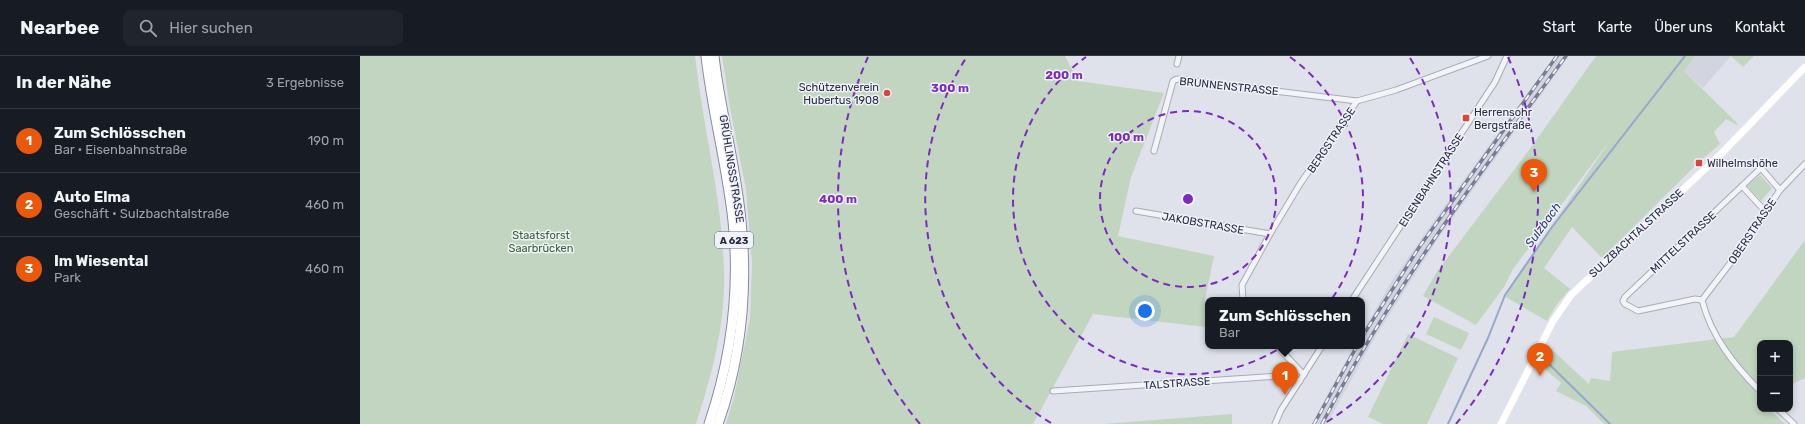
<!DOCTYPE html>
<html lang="de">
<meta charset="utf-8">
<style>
:root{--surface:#171b24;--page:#20242c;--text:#f1f3f6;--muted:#9ea1a6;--line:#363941;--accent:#ea580c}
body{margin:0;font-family:Rubik,sans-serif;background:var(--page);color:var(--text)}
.controls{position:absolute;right:12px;bottom:12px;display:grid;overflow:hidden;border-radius:8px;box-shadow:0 2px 6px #0003}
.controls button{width:36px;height:36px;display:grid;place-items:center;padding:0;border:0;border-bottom:1px solid var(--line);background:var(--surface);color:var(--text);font:20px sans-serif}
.you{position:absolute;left:785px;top:255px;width:14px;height:14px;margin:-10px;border:3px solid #fff;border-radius:50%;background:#1a73e8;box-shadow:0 0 0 6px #1a73e833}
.badge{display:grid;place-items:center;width:26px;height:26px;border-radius:50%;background:var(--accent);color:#fff;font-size:13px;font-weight:700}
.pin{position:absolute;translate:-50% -33px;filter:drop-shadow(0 1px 2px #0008)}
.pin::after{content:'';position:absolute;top:21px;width:14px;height:12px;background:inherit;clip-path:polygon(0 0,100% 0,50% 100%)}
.popup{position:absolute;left:845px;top:241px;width:160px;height:52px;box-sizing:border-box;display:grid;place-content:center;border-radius:8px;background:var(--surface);filter:drop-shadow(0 1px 3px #0005);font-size:13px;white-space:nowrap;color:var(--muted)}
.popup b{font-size:15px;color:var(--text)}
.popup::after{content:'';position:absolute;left:50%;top:100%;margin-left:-8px;border:8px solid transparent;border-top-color:var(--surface)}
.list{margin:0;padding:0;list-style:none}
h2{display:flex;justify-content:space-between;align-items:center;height:52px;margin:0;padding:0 16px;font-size:17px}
h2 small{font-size:13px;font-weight:400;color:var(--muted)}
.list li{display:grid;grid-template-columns:26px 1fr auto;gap:12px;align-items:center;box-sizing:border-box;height:64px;padding:0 16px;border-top:1px solid var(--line)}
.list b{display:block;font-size:15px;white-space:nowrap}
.list p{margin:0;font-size:13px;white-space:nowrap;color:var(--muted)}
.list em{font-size:13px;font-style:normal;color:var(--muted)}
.icon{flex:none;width:22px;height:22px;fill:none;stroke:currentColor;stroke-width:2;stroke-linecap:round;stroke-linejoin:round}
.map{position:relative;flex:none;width:1445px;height:368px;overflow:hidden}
header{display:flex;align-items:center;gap:24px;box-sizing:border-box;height:56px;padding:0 20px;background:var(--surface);border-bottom:1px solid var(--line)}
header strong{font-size:19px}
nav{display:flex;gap:22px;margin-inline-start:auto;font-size:14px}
.search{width:280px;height:36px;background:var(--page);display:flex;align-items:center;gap:10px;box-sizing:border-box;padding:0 14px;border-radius:8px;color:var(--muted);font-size:15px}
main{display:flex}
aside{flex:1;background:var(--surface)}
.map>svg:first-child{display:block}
.built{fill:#d2d4e0}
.green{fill:#c1d5c0}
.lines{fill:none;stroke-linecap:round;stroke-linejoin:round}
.stream{stroke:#98a6ce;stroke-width:2}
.street-casing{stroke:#a8abb9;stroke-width:7}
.highway-casing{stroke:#868ba3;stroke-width:11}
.street{stroke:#f3f4f8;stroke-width:5}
.secondary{stroke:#fff;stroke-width:7}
.highway{stroke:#fff;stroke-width:9}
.rail-casing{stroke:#787d96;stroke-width:3.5}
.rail{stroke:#f0f2f8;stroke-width:2;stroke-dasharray:6;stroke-linecap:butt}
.ring{fill:none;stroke:#7b2cbf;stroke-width:2;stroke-dasharray:7 5}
.poi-dot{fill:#db4439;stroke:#f0f2f8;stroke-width:1.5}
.labels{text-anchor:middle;stroke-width:3;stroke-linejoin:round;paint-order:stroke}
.shield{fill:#f0f2f8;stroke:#63677a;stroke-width:1}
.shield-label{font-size:10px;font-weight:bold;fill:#272b44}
.street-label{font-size:11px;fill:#272b44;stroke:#f0f2f8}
.poi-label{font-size:11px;fill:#272b44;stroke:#f0f2f8;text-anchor:start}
.park-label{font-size:11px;fill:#336134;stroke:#f0f2f8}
.water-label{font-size:12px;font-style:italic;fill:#2d3f7c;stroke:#f0f2f8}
.centre{fill:#7b2cbf;stroke:#f0f2f8;stroke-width:2}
.ring-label{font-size:12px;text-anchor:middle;font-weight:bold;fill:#7b2cbf;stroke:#f0f2f8;stroke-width:3;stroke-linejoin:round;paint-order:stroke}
</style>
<header>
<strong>Nearbee</strong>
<div class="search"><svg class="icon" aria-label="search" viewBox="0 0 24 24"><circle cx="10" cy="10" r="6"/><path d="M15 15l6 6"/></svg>Hier suchen</div>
<nav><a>Start</a><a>Karte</a><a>Über uns</a><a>Kontakt</a></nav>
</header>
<main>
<aside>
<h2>In der Nähe<small>3 Ergebnisse</small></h2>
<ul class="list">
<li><span class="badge">1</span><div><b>Zum Schlösschen</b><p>Bar · Eisenbahnstraße</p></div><em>190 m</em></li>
<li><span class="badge">2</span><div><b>Auto Elma</b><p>Geschäft · Sulzbachtalstraße</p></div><em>460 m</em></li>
<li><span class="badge">3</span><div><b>Im Wiesental</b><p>Park</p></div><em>460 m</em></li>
</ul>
</aside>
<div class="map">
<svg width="1445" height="368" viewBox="0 0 1445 368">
<rect width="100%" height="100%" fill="#e0e2eb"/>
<!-- built -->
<g class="built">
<polygon points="1195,0 1209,0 1081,178 1015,281 967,368 952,368 994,290 1002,290 1002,277 1031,226 1083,152"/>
<polygon points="1335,0 1371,0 1343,32 1324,15"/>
</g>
<!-- green -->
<g class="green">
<path d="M0 0H335C343 71 362 142 364 213 366 267 352 318 336 368H0Z"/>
<polygon points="362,0 705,0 718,25 804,37 771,121 758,180 854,200 845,243 845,271 733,258 673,368 366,368 374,341 390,263 392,208 386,133 370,52"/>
<polygon points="1236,0 1335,0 1324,15 1378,68 1377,69 1366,63 1354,76 1360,88 1337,108 1242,202 1212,171 1184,212 1210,233 1197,248 1187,265 1144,240 1251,83 1153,213 1144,231 1116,269 1063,240 1076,217 1172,90"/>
<polygon points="1371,0 1394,0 1383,11"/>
<polygon points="1400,119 1412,132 1401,145 1387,130"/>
<polygon points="1445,184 1445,322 1430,329 1430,287 1400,287 1400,353 1409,353 1425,368 1244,368 1226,350 1196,335 1201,327 1178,307 1187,289 1229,328 1231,322 1250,325 1252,296 1374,281"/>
<polygon points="1074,261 1109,277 1101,294 1066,278"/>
<polygon points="1048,278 1098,302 1067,368 1023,368 1008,361"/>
<polygon points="872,358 872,368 743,368"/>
</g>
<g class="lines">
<!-- stream -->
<g class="stream">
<polyline points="1187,306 1250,368"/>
<polyline points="1088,368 1128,282 1145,239 1192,171 1325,0"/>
</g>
<!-- street casing -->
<g class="street-casing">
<g id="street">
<polyline points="817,8 819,0"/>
<polyline points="794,95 813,25 817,23 997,45"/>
<path d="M1382 130 1265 241 1263 245 1265 248 1278 255 1335 243 1342 244C1351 280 1374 309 1400 335"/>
<polyline points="776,155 910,178"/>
<polyline points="1405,155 1382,130 1401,112 1420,134"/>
<polyline points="883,244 882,229 910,178 940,128 997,45 1036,34 1128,0"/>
<polyline points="992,244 1135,26 1147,0"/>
<polyline points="1342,244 1378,197 1420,134 1445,108"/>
<polyline points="917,290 944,319"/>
<polyline points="693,335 921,320 940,325"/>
<polyline points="1418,353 1434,368"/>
<polyline points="915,368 921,354 962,290"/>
</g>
</g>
<!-- highway casing -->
<g class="highway-casing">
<g id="highway">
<path d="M346 0C352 55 367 109 373 165 380 233 371 303 349 368"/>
<path d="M354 0C360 55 376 109 381 165 388 233 381 303 358 368"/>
</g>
</g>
<!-- street -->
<use href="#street" class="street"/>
<!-- secondary -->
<polyline class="secondary" points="1141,368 1193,265 1211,239 1362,97 1445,11"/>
<!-- highway -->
<use href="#highway" class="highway"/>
<!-- rail casing -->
<g class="rail-casing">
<g id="rail">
<polyline points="1002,281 1060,190 1197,0"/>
<polyline points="954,368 997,290"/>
<path d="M962 368C1030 236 1119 119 1206 0"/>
</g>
</g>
<!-- rail -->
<use href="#rail" class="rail"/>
</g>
<!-- distance rings -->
<g class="ring">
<circle cx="828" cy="143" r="88"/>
<path d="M930 1A175 175 0 1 1 726 1"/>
<path d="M691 367A263 263 0 0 1 606 2M1050 2A263 263 0 0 1 965 367"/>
<path d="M560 368A350 350 0 0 1 508 1M1148 1A350 350 0 0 1 1096 368"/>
</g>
<!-- markers -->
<g class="poi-dot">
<circle cx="527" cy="37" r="4"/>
<rect x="1102" y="58" width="8" height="8" rx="2"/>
<rect x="1335" y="103" width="8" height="8" rx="2"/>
</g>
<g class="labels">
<!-- shield labels -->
<rect class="shield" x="355" y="176" width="38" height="16" rx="3"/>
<g class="shield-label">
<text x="374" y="188">A 623</text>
</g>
<!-- street labels -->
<g class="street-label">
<text transform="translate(869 30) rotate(6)" y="4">BRUNNENSTRASSE</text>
<text transform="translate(971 84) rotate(-56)" y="4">BERGSTRASSE</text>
<text transform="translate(372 113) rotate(81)" y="4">GRÜHLINGSSTRASSE</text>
<text transform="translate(1071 124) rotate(-57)" y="4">EISENBAHNSTRASSE</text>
<text transform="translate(843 167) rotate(10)" y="4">JAKOBSTRASSE</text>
<text transform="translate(1392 175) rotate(-56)" y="4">OBERSTRASSE</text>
<text transform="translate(1276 177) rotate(-43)" y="4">SULZBACHTALSTRASSE</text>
<text transform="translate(1323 186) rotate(-43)" y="4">MITTELSTRASSE</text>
<text transform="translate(817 327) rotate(-4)" y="4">TALSTRASSE</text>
</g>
<!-- poi labels -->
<g class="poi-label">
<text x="519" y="35" text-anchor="end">Schützenverein<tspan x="519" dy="13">Hubertus 1908</tspan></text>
<text x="1114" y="60">Herrensohr<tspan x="1114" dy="13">Bergstraße</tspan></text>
<text x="1347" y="111">Wilhelmshöhe</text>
</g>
<!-- park labels -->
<g class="park-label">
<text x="181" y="183">Staatsforst<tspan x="181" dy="13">Saarbrücken</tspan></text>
</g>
<!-- water labels -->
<g class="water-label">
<text transform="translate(1183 169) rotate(-54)" y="4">Sulzbach</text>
</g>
</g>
<circle cx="828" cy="143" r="6" class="centre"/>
<g class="ring-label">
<text x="704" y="23">200 m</text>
<text x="590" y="36">300 m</text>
<text x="766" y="85">100 m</text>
<text x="478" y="147">400 m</text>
</g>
</svg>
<div class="controls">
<button>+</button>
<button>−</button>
</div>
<div class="you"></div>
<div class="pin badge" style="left:925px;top:339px">1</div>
<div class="popup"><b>Zum Schlösschen</b>Bar</div>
<div class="pin badge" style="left:1180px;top:320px">2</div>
<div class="pin badge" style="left:1174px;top:136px">3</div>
</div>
</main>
